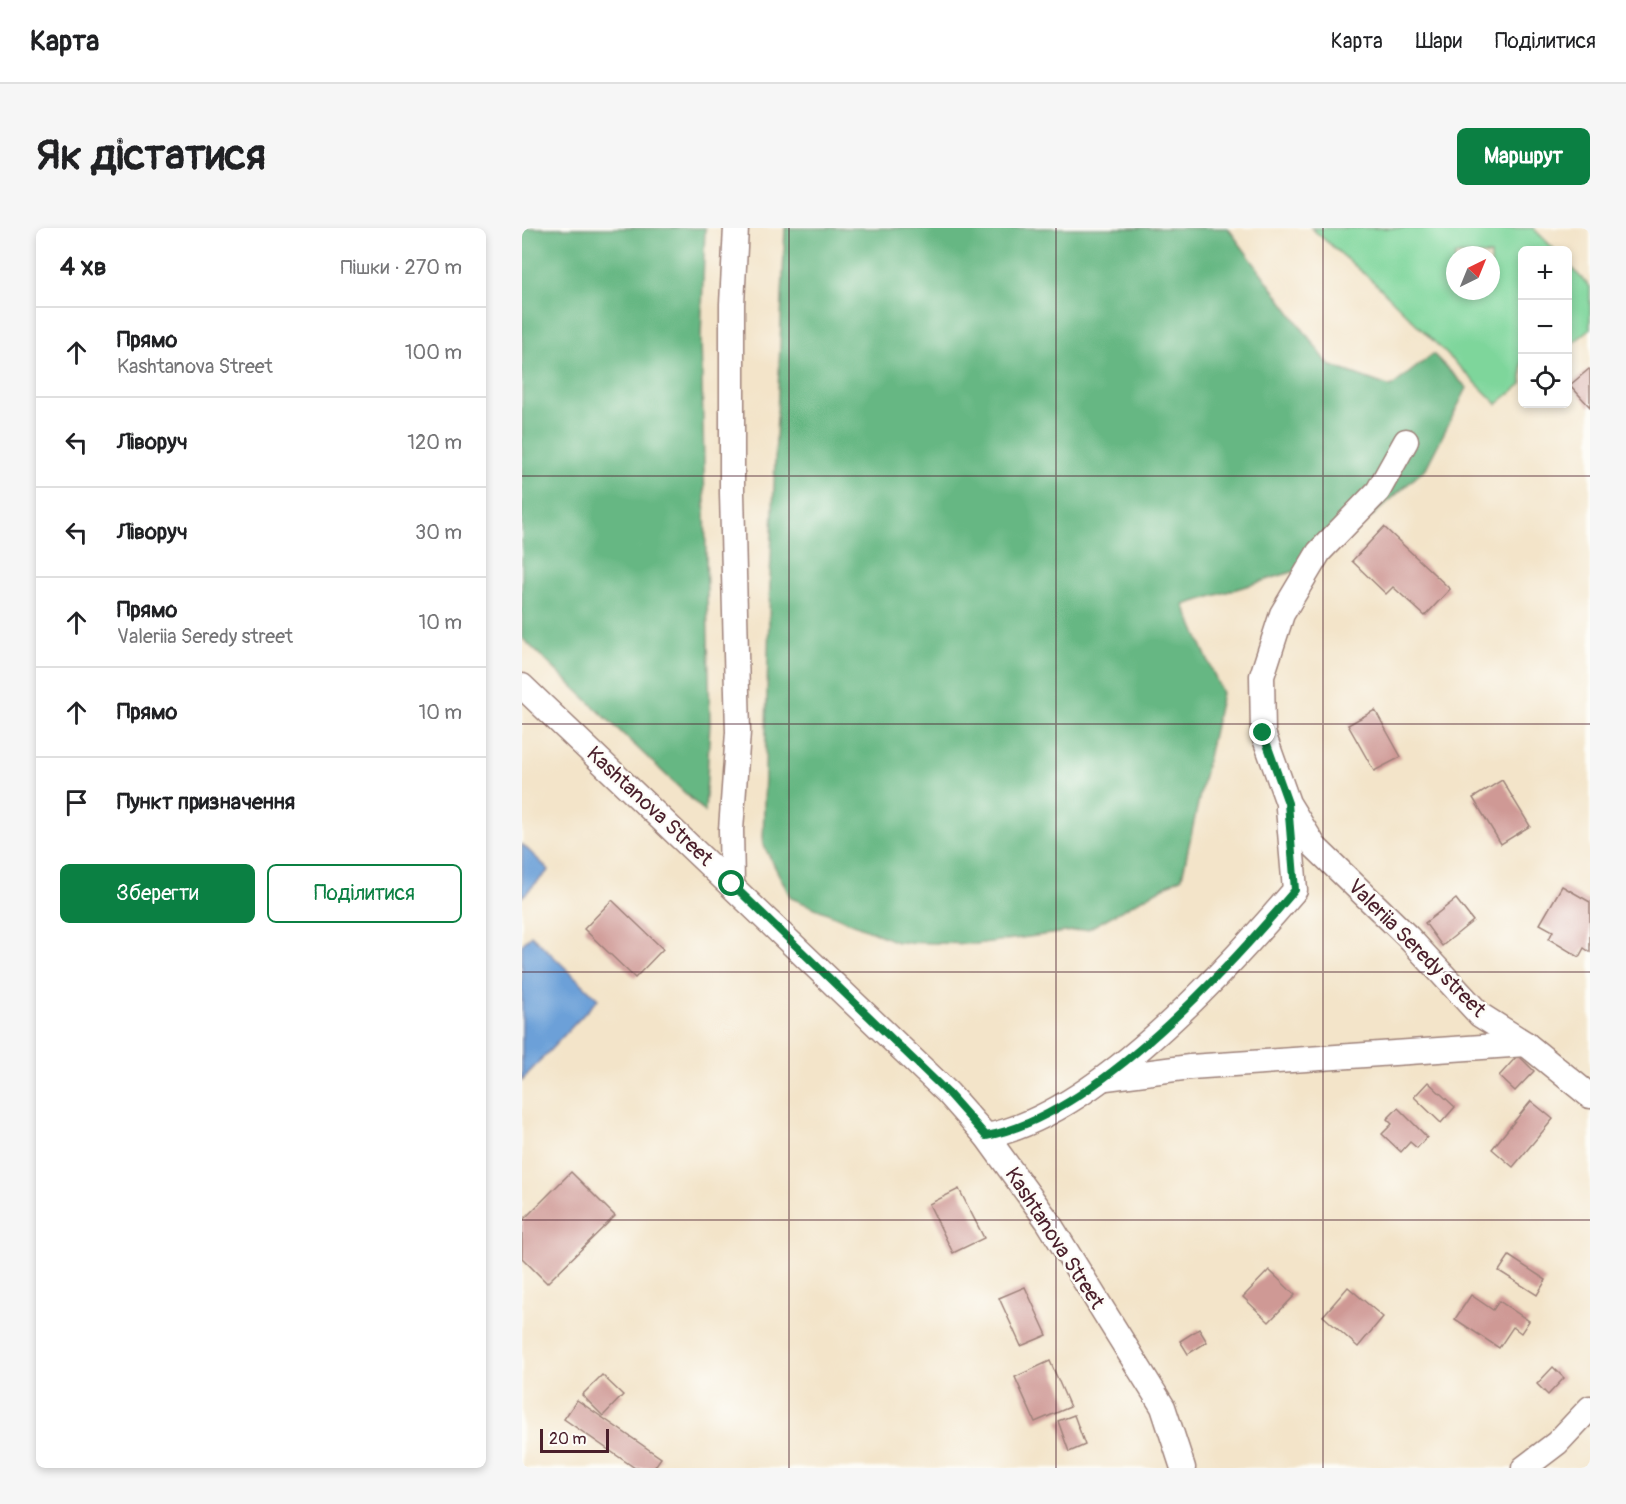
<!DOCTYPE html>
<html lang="uk">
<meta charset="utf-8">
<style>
:root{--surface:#fff;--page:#f6f6f6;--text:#202124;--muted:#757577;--line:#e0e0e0;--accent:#0b8043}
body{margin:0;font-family:Pangolin,sans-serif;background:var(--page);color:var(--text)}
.controls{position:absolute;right:18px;top:18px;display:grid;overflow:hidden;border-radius:9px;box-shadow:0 3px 9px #0003}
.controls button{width:54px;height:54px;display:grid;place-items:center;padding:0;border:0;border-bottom:2px solid var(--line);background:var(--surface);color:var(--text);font:30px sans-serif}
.compass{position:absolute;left:924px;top:18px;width:54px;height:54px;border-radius:50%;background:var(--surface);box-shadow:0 3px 9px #0003;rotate:43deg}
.scale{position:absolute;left:18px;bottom:15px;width:69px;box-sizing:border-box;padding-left:6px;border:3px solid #4a1f2b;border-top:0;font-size:16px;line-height:21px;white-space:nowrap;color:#4a1f2b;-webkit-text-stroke:4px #fdfcf7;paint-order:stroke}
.stop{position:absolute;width:18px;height:18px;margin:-14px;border:4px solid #0b8043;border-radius:50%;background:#fff}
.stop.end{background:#0b8043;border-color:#fff;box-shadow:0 2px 6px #0008}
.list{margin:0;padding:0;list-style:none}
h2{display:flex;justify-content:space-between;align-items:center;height:78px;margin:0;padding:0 24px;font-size:26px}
h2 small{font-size:20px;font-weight:400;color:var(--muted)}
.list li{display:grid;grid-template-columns:39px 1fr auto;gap:18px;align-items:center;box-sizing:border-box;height:90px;padding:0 24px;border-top:2px solid var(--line)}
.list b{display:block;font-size:22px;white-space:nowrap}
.list p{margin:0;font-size:20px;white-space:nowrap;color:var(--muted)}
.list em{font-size:20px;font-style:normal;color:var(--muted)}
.actions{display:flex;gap:12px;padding:18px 24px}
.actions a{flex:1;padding:14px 0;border:2px solid var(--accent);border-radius:9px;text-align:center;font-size:21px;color:var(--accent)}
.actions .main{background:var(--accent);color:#fff}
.icon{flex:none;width:33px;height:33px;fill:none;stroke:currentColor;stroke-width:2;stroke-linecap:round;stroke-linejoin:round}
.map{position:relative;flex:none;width:1068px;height:1240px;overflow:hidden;border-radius:9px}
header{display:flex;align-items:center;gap:36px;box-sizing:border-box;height:84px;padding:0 30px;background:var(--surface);border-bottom:2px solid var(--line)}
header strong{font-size:28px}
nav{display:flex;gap:33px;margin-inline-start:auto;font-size:21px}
.intro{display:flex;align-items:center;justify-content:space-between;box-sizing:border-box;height:144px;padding:0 36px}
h1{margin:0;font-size:42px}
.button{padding:15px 27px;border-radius:9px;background:var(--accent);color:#fff;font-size:21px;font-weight:700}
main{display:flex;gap:36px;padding:0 36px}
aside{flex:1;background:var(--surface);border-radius:9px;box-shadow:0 3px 9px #0003}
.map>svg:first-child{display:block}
.green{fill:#7ed69b;stroke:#647a63;stroke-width:1.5;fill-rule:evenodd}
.forest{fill:#66b783;stroke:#586b57;stroke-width:1.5}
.water{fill:#6ca0d8;stroke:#5b6082;stroke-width:1.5}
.building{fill:#cf9995}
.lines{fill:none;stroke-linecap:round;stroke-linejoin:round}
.minor-casing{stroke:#9e827a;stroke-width:27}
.minor{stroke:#fff;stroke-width:24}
.route{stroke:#0b8043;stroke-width:8}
.grid{fill:none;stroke:#4a1f2b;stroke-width:1.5;stroke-opacity:0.55}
.labels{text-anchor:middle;stroke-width:5;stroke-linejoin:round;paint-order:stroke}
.street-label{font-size:21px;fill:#4a1f2b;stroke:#fdfcf7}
</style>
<header>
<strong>Карта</strong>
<nav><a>Карта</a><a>Шари</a><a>Поділитися</a></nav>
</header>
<div class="intro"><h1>Як дістатися</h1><a class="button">Маршрут</a></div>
<main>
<aside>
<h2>4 хв<small>Пішки · 270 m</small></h2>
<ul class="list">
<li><svg class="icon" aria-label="ahead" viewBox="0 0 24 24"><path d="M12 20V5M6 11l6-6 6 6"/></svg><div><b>Прямо</b><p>Kashtanova Street</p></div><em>100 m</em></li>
<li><svg class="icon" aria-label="left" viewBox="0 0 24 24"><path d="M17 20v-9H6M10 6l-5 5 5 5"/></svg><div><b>Ліворуч</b></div><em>120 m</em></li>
<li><svg class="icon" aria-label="left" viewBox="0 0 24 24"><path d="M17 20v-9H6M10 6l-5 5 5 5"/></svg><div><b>Ліворуч</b></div><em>30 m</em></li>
<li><svg class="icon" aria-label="ahead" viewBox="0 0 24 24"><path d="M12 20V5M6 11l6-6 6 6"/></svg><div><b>Прямо</b><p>Valeriia Seredy street</p></div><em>10 m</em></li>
<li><svg class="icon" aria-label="ahead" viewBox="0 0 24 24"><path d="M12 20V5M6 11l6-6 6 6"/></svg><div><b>Прямо</b></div><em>10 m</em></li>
<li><svg class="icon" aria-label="arrive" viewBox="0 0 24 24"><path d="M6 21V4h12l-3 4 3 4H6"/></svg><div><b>Пункт призначення</b></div></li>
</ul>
<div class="actions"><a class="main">Зберегти</a><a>Поділитися</a></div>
</aside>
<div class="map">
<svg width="1068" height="1240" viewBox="0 0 1068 1240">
<rect width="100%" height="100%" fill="#fdfcf7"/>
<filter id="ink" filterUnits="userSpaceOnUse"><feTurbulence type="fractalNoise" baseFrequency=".0167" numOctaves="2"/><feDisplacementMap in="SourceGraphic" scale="12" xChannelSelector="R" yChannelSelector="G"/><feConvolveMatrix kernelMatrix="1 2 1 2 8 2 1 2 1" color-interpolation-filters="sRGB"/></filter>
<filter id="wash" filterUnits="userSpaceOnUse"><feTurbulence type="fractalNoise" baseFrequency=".008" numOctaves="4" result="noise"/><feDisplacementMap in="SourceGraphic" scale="24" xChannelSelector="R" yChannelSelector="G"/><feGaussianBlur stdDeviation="1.35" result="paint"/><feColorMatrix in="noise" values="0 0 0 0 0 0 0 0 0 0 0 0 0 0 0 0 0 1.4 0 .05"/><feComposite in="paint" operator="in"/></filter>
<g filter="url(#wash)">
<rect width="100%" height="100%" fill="#f3e4c9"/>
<!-- green -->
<g class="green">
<path d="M789 0H1011L1033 22H1000V156L975 176 854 56ZM933 27H969V63H933Z"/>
<polygon points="1046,36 1068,59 1068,101 1046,119"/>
</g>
<!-- forest -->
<g class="forest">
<polygon points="0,0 183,0 179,109 188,495 183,584 0,410"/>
<polygon points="263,0 706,0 807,137 869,159 911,126 945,160 904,240 796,336 662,377 700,465 660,649 566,701 454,716 375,714 269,670 241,616 248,352"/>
</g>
<!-- water -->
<g class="water">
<polygon points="0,616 27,642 0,669"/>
<polygon points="9,707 76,771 0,852 0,717"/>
</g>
<g id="blocks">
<!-- building -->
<g class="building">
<polygon points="1067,141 1068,142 1068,179 1048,157"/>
<polygon points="862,299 928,361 903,388 871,359 864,366 830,333"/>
<polygon points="853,482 879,529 852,543 826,497"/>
<polygon points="980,552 1008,598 979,616 951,570"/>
<polygon points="1040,658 1068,674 1068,724 1062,720 1057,729 1027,711 1031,703 1018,696"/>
<polygon points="934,671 951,693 920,718 903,695"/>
<polygon points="90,672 141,721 113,750 62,701"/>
<polygon points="996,827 1012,843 993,863 977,848"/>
<polygon points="906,854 933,879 919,895 892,869"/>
<polygon points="1009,873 1031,891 991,939 970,921"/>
<polygon points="876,880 905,909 895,920 888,914 879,924 860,906 870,896 865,891"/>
<polygon points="49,944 93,988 25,1055 0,1030 0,993"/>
<polygon points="437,961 462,1010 431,1025 407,976"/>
<polygon points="987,1028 1024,1052 1015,1067 977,1043"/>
<polygon points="747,1042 773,1067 747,1094 721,1069"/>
<polygon points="503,1059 525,1107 499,1118 477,1070"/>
<polygon points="826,1059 861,1089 836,1119 801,1088"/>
<polygon points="949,1067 971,1082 977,1073 1007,1093 999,1105 991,1099 977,1120 933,1091"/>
<polygon points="677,1101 685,1114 666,1126 658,1113"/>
<polygon points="528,1133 548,1179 513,1194 493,1149"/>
<polygon points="1031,1139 1042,1150 1026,1167 1015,1156"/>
<polygon points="80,1147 101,1167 81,1188 60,1167"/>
<polygon points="55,1172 139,1230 132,1240 113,1240 42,1191"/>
<polygon points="552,1187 563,1217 547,1224 536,1193"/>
</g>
</g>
</g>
<g filter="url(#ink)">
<use href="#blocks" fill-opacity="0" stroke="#9e827a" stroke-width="1.5"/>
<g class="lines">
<!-- minor casing -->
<g class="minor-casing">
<g id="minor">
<polyline points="884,213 856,263 797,324 760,386 740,448 741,505 766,575 793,619 886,709 958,787 1004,816 1068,868"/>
<polyline points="0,458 426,865 464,908 525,992 641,1179 661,1240"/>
<polyline points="210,656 209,602 216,504 210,265 210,76 214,0"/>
<polyline points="584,850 668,839 1004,816"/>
<path d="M464 908C571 889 703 744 773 662L766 580"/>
<polyline points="1002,1240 1035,1215 1068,1180"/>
</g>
</g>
<!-- minor -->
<use href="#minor" class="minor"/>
</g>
</g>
<g class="lines" filter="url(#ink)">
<!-- route -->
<path class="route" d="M210 656 426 865 464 908C571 889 704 743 773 662L766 575 741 505"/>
</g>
<!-- grid -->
<path class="grid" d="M267 0V1240M534 0V1240M801 0V1240M0 248H1068M0 496H1068M0 744H1068M0 992H1068"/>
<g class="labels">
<!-- street labels -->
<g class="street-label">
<text transform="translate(128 578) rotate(43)" y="7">Kashtanova Street</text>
<text transform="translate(895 720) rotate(45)" y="7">Valeriia Seredy street</text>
<text transform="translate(533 1010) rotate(57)" y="7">Kashtanova Street</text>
</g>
</g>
</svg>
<div class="controls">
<button>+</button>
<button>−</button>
<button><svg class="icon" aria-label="locate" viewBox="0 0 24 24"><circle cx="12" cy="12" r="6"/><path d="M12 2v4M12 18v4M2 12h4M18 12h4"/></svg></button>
</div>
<svg class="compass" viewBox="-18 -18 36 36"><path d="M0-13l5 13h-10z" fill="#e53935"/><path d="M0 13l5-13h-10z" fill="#757577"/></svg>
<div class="scale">20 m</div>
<div class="stop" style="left:210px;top:656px"></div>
<div class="stop end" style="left:741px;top:505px"></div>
</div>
</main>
